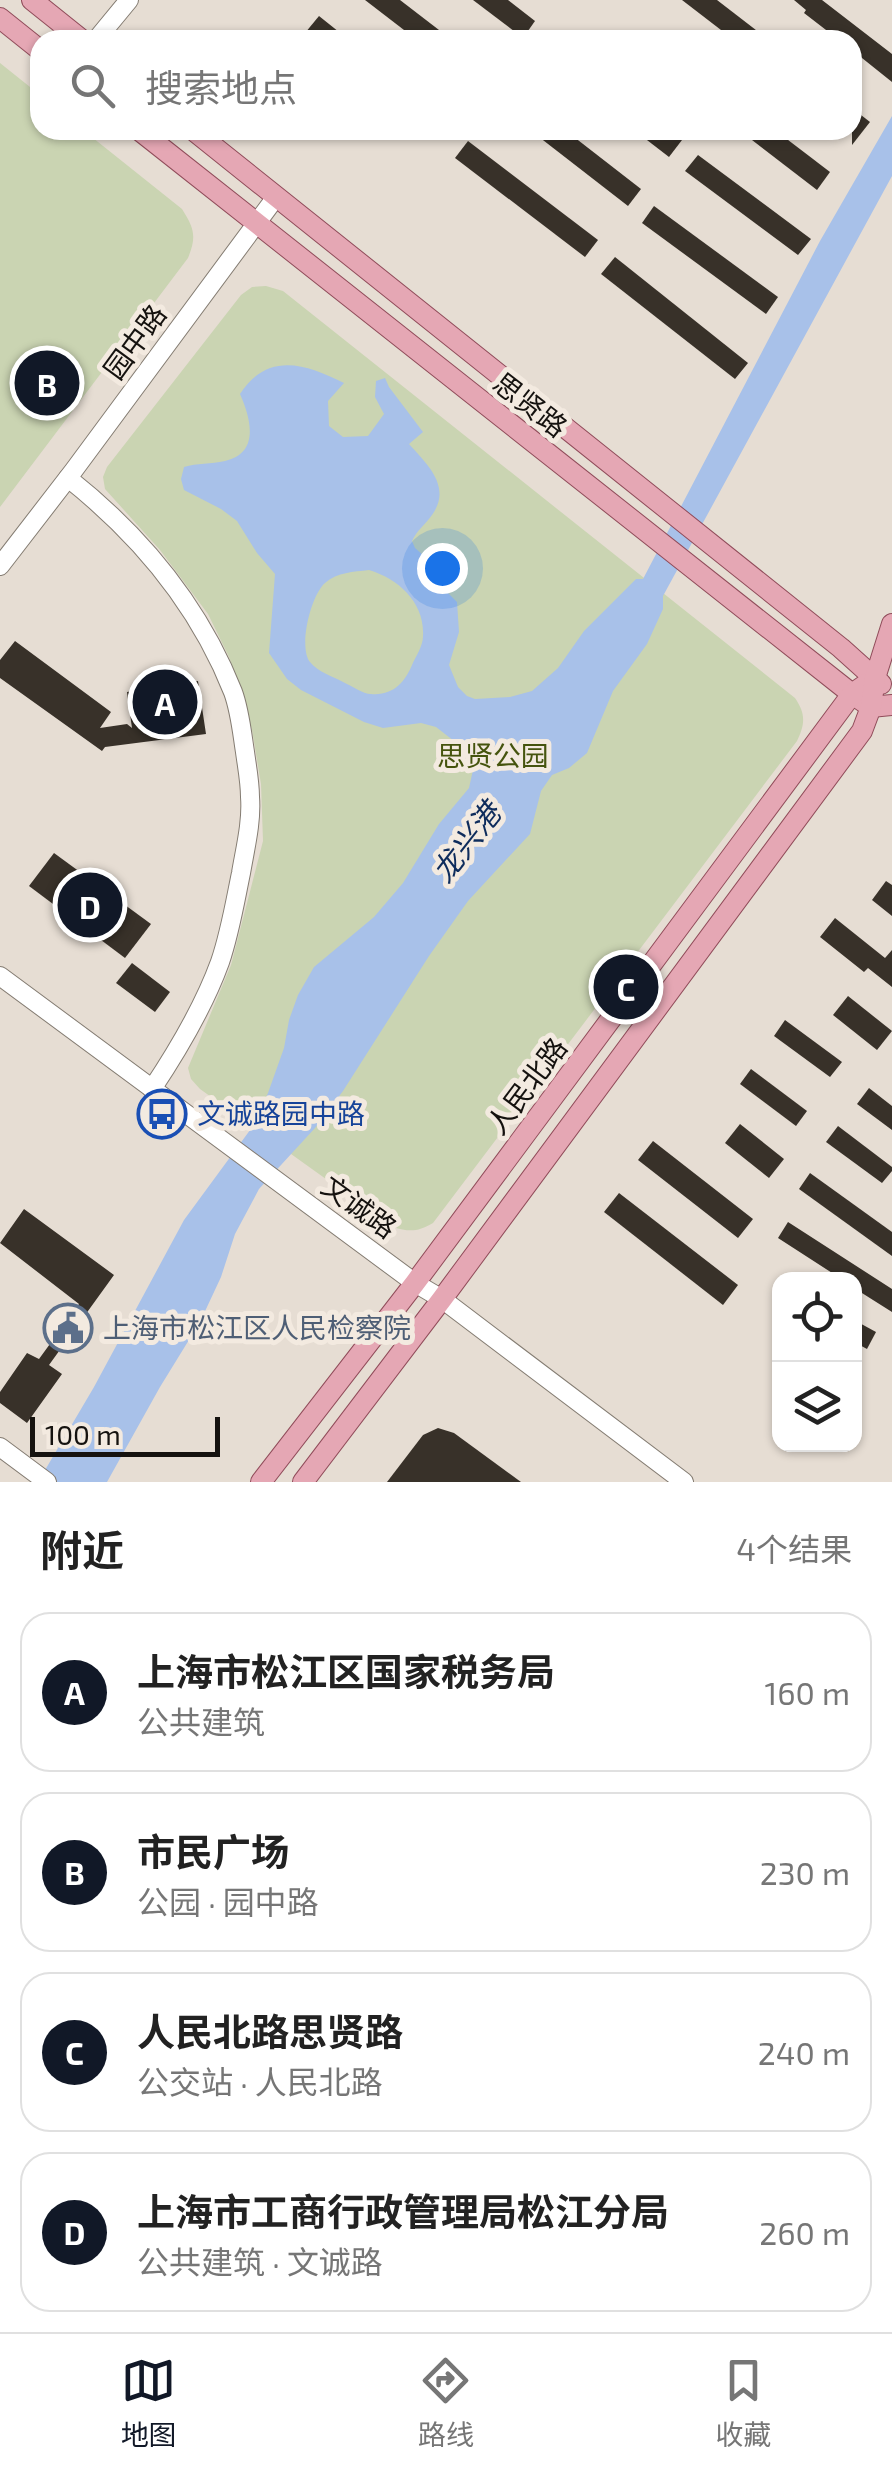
<!DOCTYPE html>
<html lang="zh">
<meta charset="utf-8">
<style>
:root{--surface:#fff;--page:#f2f2f2;--text:#222;--muted:#767676;--line:#e0e0e0;--accent:#111827}
body{margin:0;font-family:"Exo 2","Noto Sans SC",sans-serif;background:var(--page);color:var(--text)}
.controls{position:absolute;right:30px;bottom:30px;display:grid;overflow:hidden;border-radius:20px;box-shadow:0 2px 8px #0004}
.controls button{width:90px;height:90px;display:grid;place-items:center;padding:0;border:0;border-bottom:2px solid var(--line);background:var(--surface);color:var(--text);font:50px sans-serif}
.scale{position:absolute;left:30px;bottom:25px;width:190px;box-sizing:border-box;padding-left:10px;border:5px solid #15120f;border-top:0;font-size:28px;line-height:35px;white-space:nowrap;color:#15120f;-webkit-text-stroke:8px #f3eae0;paint-order:stroke}
.you{position:absolute;left:442px;top:568px;width:35px;height:35px;margin:-25px;border:8px solid #fff;border-radius:50%;background:#1a73e8;box-shadow:0 0 0 15px #1a73e833}
.badge{display:grid;place-items:center;width:65px;height:65px;border-radius:50%;background:var(--accent);color:#fff;font-size:32px;font-weight:700}
.pin{position:absolute;translate:-50% -50%;border:5px solid #fff;box-shadow:0 2px 10px #0006}
.list{margin:0;padding:0;list-style:none}
h2{display:flex;justify-content:space-between;align-items:center;height:130px;margin:0;padding:0 40px;font-size:42px}
h2 small{font-size:32px;font-weight:400;color:var(--muted)}
.list li{display:grid;grid-template-columns:65px 1fr auto;gap:30px;align-items:center;box-sizing:border-box;height:160px;margin:0 20px 20px;padding:0 20px;border:2px solid var(--line);border-radius:30px}
.list b{display:block;font-size:38px;white-space:nowrap}
.list p{margin:0;font-size:32px;white-space:nowrap;color:var(--muted)}
.list em{font-size:32px;font-style:normal;color:var(--muted)}
.icon{flex:none;width:55px;height:55px;fill:none;stroke:currentColor;stroke-width:2;stroke-linecap:round;stroke-linejoin:round}
.map{position:relative;flex:none;width:892px;height:1482px;overflow:hidden}
.search{position:absolute;background:var(--surface);box-shadow:0 2px 8px #0004;left:30px;right:30px;top:30px;height:110px;display:flex;align-items:center;gap:25px;box-sizing:border-box;padding:0 35px;border-radius:30px;color:var(--muted);font-size:38px}
.sheet{height:850px;background:var(--surface)}
nav{display:flex;justify-content:space-around;align-items:center;box-sizing:border-box;height:140px;border-top:2px solid var(--line);background:var(--surface);font-size:28px;color:var(--muted)}
nav a{display:grid;justify-items:center;gap:5px}
nav .on{color:var(--accent)}
.map>svg:first-child{display:block}
.green{fill:#cad4b2}
.water{fill:#a8c1e9;fill-rule:evenodd}
.building{fill:#383129}
.lines{fill:none;stroke-linecap:round;stroke-linejoin:round}
.minor-casing{stroke:#847c72;stroke-width:20}
.major-casing{stroke:#904c5a;stroke-width:22}
.minor{stroke:#fff;stroke-width:18}
.major{stroke:#e5a7b4;stroke-width:20}
.labels{text-anchor:middle;stroke-width:10;stroke-linejoin:round;paint-order:stroke}
.street-label{font-size:28px;fill:#15120f;stroke:#f3eae0}
.park-label{font-size:28px;fill:#45540e;stroke:#f3eae0}
.transit-label{font-size:28px;fill:#164399;stroke:#f3eae0;text-anchor:start}
.service-label{font-size:28px;fill:#4e5e75;stroke:#f3eae0;text-anchor:start}
.water-label{font-size:30px;font-style:italic;fill:#0e2c5c;stroke:#f3eae0}
</style>
<div class="map">
<svg width="892" height="1482" viewBox="0 0 892 1482">
<rect width="100%" height="100%" fill="#e6ddd3"/>
<!-- green -->
<g class="green">
<path d="M0 63 40 95V130H83L182 209C194 228 197 236 188 258L0 507Z"/>
<path d="M266 286 283 291 795 698C806 714 805 724 797 741L433 1223C418 1232 409 1232 393 1227L200 1089 191 1079 188 1068 231 965 263 841 261 784 252 730 241 692 229 657 208 614 160 550 105 489 103 477 107 467 241 295 252 287Z"/>
</g>
<!-- water -->
<path class="water" d="M892 116V176L663 596V609L647 644 613 691 587 753 569 768 552 775 541 791 530 834 468 901 429 956 343 1091 315 1128 259 1189 235 1234 221 1277 200 1322 160 1387 107 1482H38L94 1387 184 1220 253 1126 268 1093 284 1048 289 1020 298 995 314 967 374 917 403 883 439 824 469 788 473 770 463 748 436 727 421 723 383 728 364 722 301 690 287 679 269 653 275 574 257 553 237 521 221 509 184 490 181 479 184 467C197 463 211 464 225 461 260 453 251 419 240 394 268 351 306 364 344 383L328 401 329 426 343 437 368 436 384 414 375 397 376 381 385 378 389 387 423 432 409 444C428 465 452 487 432 515 425 525 417 530 412 541L415 548 430 561 435 580 457 602 459 632 449 665 458 687 467 696 475 699 510 697 532 691 558 668 584 631 636 579H643L820 241ZM369 570C399 579 425 603 423 636 423 646 416 656 412 665 405 682 393 696 371 694 363 694 352 686 343 682 332 676 318 672 310 662 298 647 311 595 325 583 338 572 353 572 369 570Z"/>
<!-- building -->
<g class="building">
<polygon points="365,0 400,0 452,40 417,40"/>
<polygon points="473,0 508,0 535,21 523,38"/>
<polygon points="682,0 717,0 769,40 734,40"/>
<polygon points="794,0 822,0 892,54 892,82 852,50 852,40 839,40 804,13 806,10"/>
<polygon points="319,16 349,40 314,40 305,33"/>
<polygon points="852,108 870,122 852,145"/>
<polygon points="530,130 565,130 641,189 628,206"/>
<polygon points="634,130 669,130 682,140 669,157"/>
<polygon points="739,130 775,130 830,172 817,190"/>
<polygon points="468,141 598,240 585,257 455,158"/>
<polygon points="698,155 811,239 798,255 685,171"/>
<polygon points="654,206 778,297 766,314 642,223"/>
<polygon points="615,257 748,363 735,379 601,274"/>
<polygon points="15,641 111,712 100,728 127,724 132,728 127,692 198,681 206,734 105,747 102,751 0,678 0,660"/>
<polygon points="54,853 151,924 125,958 29,886"/>
<polygon points="886,881 892,885 892,916 872,900"/>
<polygon points="835,918 885,958 892,950 892,987 868,968 864,972 820,937"/>
<polygon points="132,963 170,992 155,1012 116,983"/>
<polygon points="848,996 892,1031 877,1050 833,1015"/>
<polygon points="785,1020 842,1062 830,1077 774,1036"/>
<polygon points="751,1069 807,1111 796,1126 740,1084"/>
<polygon points="869,1088 892,1106 892,1130 857,1104"/>
<polygon points="740,1124 784,1159 769,1178 725,1143"/>
<polygon points="838,1126 892,1167 892,1171 882,1183 826,1142"/>
<polygon points="653,1141 753,1219 738,1238 638,1160"/>
<polygon points="810,1173 892,1232 892,1256 799,1189"/>
<polygon points="619,1193 738,1285 723,1305 604,1212"/>
<polygon points="24,1209 114,1275 49,1365 62,1374 27,1423 0,1403 0,1392 27,1353 39,1359 79,1304 0,1243"/>
<polygon points="788,1222 892,1289 892,1312 854,1288 854,1280 843,1280 778,1238"/>
<polygon points="854,1320 876,1332 867,1349 854,1342"/>
<polygon points="438,1428 454,1433 521,1482 387,1482 423,1435"/>
</g>
<g class="lines">
<!-- minor casing -->
<g class="minor-casing">
<g id="minor">
<polyline points="96,40 129,0"/>
<path d="M68 478C140 535 199 606 233 692 240 711 242 733 245 752 247 767 250 782 250 797 252 822 245 849 241 873 235 902 230 933 220 962 204 1006 178 1050 152 1089"/>
<polyline points="0,566 74,470 276,197"/>
<polyline points="0,976 415,1283 442,1299 684,1482"/>
<polyline points="0,1447 47,1482"/>
</g>
</g>
<!-- major casing -->
<g class="major-casing">
<g id="major">
<polyline points="32,0 82,40"/>
<polyline points="0,18 40,50"/>
<polyline points="139,130 852,694 871,707 892,705"/>
<polyline points="193,130 841,648 881,684"/>
<polyline points="261,1482 415,1283 852,694 875,678"/>
<polyline points="303,1482 442,1299 862,731 871,707 875,678 892,624"/>
</g>
</g>
<!-- minor -->
<use href="#minor" class="minor"/>
<!-- major -->
<use href="#major" class="major"/>
</g>
<!-- icons -->
<defs>
<g id="bus-ring" transform="scale(2.5)"><circle r="9.5" fill="#f3eae0" stroke="#1a4fb4" stroke-width="1.5"/><path d="M-5-6H5V4H4V6H2V4H-2V6H-4V4H-5ZM-3.5-4V0h7V-4ZM-3.5 1.2v1.5H-2V1.2ZM2 1.2v1.5H3.5V1.2Z" fill="#1a4fb4"/></g>
<g id="civic-ring" transform="scale(2.5)"><circle r="9.5" fill="#f3eae0" stroke="#5c6f8a" stroke-width="1.5"/><path d="M-.6-6.5H3V-4.5H.6V-3L4-1V1h2V6H-6V1h2V-1L-.6-3ZM-1.2 2.5V6h2.4V2.5Z" fill="#5c6f8a"/></g>
</defs>
<g fill-rule="evenodd">
<use href="#bus-ring" x="162" y="1114"/>
<use href="#civic-ring" x="68" y="1328"/>
</g>
<g class="labels">
<!-- street labels -->
<g class="street-label">
<text transform="translate(135 342) rotate(-54)" y="10">园中路</text>
<text transform="translate(530 405) rotate(38)" y="10">思贤路</text>
<text transform="translate(527 1086) rotate(-53)" y="10">人民北路</text>
<text transform="translate(359 1207) rotate(36)" y="10">文诚路</text>
</g>
<!-- park labels -->
<g class="park-label">
<text x="493" y="766">思贤公园</text>
</g>
<!-- transit labels -->
<g class="transit-label">
<text x="197" y="1124">文诚路园中路</text>
</g>
<!-- service labels -->
<g class="service-label">
<text x="103" y="1338">上海市松江区人民检察院</text>
</g>
<!-- water labels -->
<g class="water-label">
<text transform="translate(467 843) rotate(-52)" y="10">龙兴港</text>
</g>
</g>
</svg>
<div class="controls">
<button><svg class="icon" aria-label="locate" viewBox="0 0 24 24"><circle cx="12" cy="12" r="6"/><path d="M12 2v4M12 18v4M2 12h4M18 12h4"/></svg></button>
<button><svg class="icon" aria-label="layers" viewBox="0 0 24 24"><path d="M12 4l9 5-9 5-9-5zM3 14l9 5 9-5"/></svg></button>
</div>
<div class="scale">100 m</div>
<div class="you"></div>
<div class="pin badge" style="left:165px;top:702px">A</div>
<div class="pin badge" style="left:47px;top:383px">B</div>
<div class="pin badge" style="left:626px;top:987px">C</div>
<div class="pin badge" style="left:90px;top:905px">D</div>
<div class="search"><svg class="icon" aria-label="search" viewBox="0 0 24 24"><circle cx="10" cy="10" r="6"/><path d="M15 15l6 6"/></svg>搜索地点</div>
</div>
<section class="sheet">
<h2>附近<small>4个结果</small></h2>
<ul class="list">
<li><span class="badge">A</span><div><b>上海市松江区国家税务局</b><p>公共建筑</p></div><em>160 m</em></li>
<li><span class="badge">B</span><div><b>市民广场</b><p>公园 · 园中路</p></div><em>230 m</em></li>
<li><span class="badge">C</span><div><b>人民北路思贤路</b><p>公交站 · 人民北路</p></div><em>240 m</em></li>
<li><span class="badge">D</span><div><b>上海市工商行政管理局松江分局</b><p>公共建筑 · 文诚路</p></div><em>260 m</em></li>
</ul>
</section>
<nav>
<a class="on"><svg class="icon" aria-label="map" viewBox="0 0 24 24"><path d="M3 6l6-2 6 2 6-2v14l-6 2-6-2-6 2zM9 4v14M15 6v14"/></svg>地图</a>
<a><svg class="icon" aria-label="directions" viewBox="0 0 24 24"><path d="M12 3l9 9-9 9-9-9zM9 14v-3h6M13 9l2 2-2 2"/></svg>路线</a>
<a><svg class="icon" aria-label="saved" viewBox="0 0 24 24"><path d="M7 4h10v16l-5-4-5 4z"/></svg>收藏</a>
</nav>
